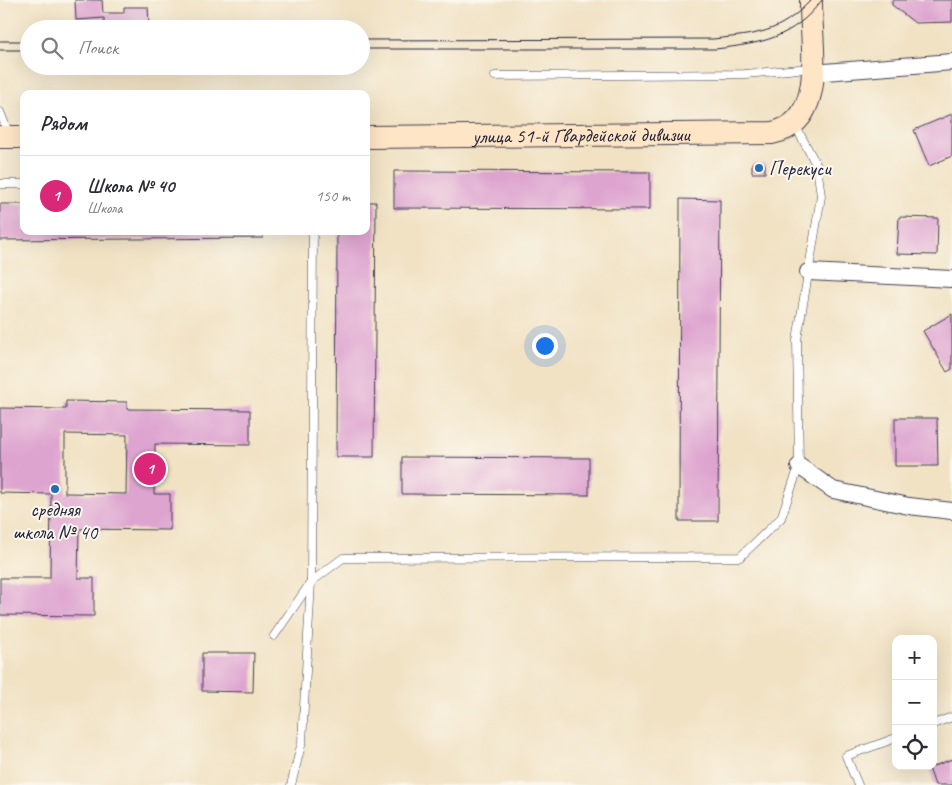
<!DOCTYPE html>
<html lang="ru">
<meta charset="utf-8">
<style>
:root{--surface:#fff;--page:#f2f2f3;--text:#2b2b33;--muted:#7c7c81;--line:#e1e1e2;--accent:#db2777}
body{margin:0;font-family:Caveat,sans-serif;background:var(--page);color:var(--text)}
.controls{position:absolute;right:15px;bottom:15px;display:grid;overflow:hidden;border-radius:10px;box-shadow:0 5px 20px #0002}
.controls button{width:45px;height:45px;display:grid;place-items:center;padding:0;border:0;border-bottom:1px solid var(--line);background:var(--surface);color:var(--text);font:25px sans-serif}
.you{position:absolute;left:544px;top:345px;width:18px;height:18px;margin:-12px;border:4px solid #fff;border-radius:50%;background:#1a73e8;box-shadow:0 0 0 8px #1a73e833}
.badge{display:grid;place-items:center;width:32px;height:32px;border-radius:50%;background:var(--accent);color:#fff;font-size:16px;font-weight:700}
.pin{position:absolute;translate:-50% -50%;border:2px solid #fff;box-shadow:0 1px 5px #0006}
.list{margin:0;padding:0;list-style:none}
h2{display:flex;justify-content:space-between;align-items:center;height:65px;margin:0;padding:0 20px;font-size:21px}
h2 small{font-size:16px;font-weight:400;color:var(--muted)}
.list li{display:grid;grid-template-columns:32px 1fr auto;gap:15px;align-items:center;box-sizing:border-box;height:80px;padding:0 20px;border-top:1px solid var(--line)}
.list b{display:block;font-size:19px;white-space:nowrap}
.list p{margin:0;font-size:16px;white-space:nowrap;color:var(--muted)}
.list em{font-size:16px;font-style:normal;color:var(--muted)}
.icon{flex:none;width:28px;height:28px;fill:none;stroke:currentColor;stroke-width:2;stroke-linecap:round;stroke-linejoin:round}
.map{position:relative;flex:none;width:952px;height:785px;overflow:hidden}
.search{position:absolute;background:var(--surface);box-shadow:0 5px 20px #0002;left:20px;top:20px;width:350px;height:55px;display:flex;align-items:center;gap:12px;box-sizing:border-box;padding:0 18px;border-radius:28px;color:var(--muted);font-size:19px}
.panel{position:absolute;background:var(--surface);box-shadow:0 5px 20px #0002;left:20px;top:90px;width:350px;height:145px;border-radius:10px}
.map>svg:first-child{display:block}
.building{fill:#dea4d0;fill-rule:evenodd}
.lines{fill:none;stroke-linecap:round;stroke-linejoin:round}
.service-casing{stroke:#413f50;stroke-width:9}
.minor-casing{stroke:#413f50;stroke-width:18}
.secondary-casing{stroke:#413f50;stroke-width:24}
.service{stroke:#fff;stroke-width:8}
.minor{stroke:#fff;stroke-width:16}
.secondary{stroke:#fde5c5;stroke-width:22}
.tram{stroke:#22223b;stroke-width:1}
.poi-dot{fill:#1f6fb2;stroke:#fbf7ec;stroke-width:2}
.labels{text-anchor:middle;stroke-width:4;stroke-linejoin:round;paint-order:stroke}
.street-label{font-size:20px;fill:#22223b;stroke:#fbf7ec}
.poi-label{font-size:20px;fill:#22223b;stroke:#fbf7ec;text-anchor:start}
</style>
<div class="map">
<svg width="952" height="785" viewBox="0 0 952 785">
<rect width="100%" height="100%" fill="#fbf7ec"/>
<filter id="ink" filterUnits="userSpaceOnUse"><feTurbulence type="fractalNoise" baseFrequency=".02" numOctaves="2"/><feDisplacementMap in="SourceGraphic" scale="10" xChannelSelector="R" yChannelSelector="G"/><feConvolveMatrix kernelMatrix="1 2 1 2 8 2 1 2 1" color-interpolation-filters="sRGB"/></filter>
<filter id="wash" filterUnits="userSpaceOnUse"><feTurbulence type="fractalNoise" baseFrequency=".0096" numOctaves="4" result="noise"/><feDisplacementMap in="SourceGraphic" scale="20" xChannelSelector="R" yChannelSelector="G"/><feGaussianBlur stdDeviation="1.12" result="paint"/><feColorMatrix in="noise" values="0 0 0 0 0 0 0 0 0 0 0 0 0 0 0 0 0 1.4 0 .05"/><feComposite in="paint" operator="in"/></filter>
<g filter="url(#wash)">
<rect width="100%" height="100%" fill="#f1e2c4"/>
<g id="blocks">
<!-- building -->
<g class="building">
<polygon points="75,0 102,0 103,13 124,13 124,7 148,7 149,25 104,26 104,18 76,20"/>
<polygon points="892,0 952,0 952,22 915,23 892,5"/>
<polygon points="952,114 952,156 929,166 914,130"/>
<polygon points="752,163 765,164 765,173 752,173"/>
<polygon points="394,171 650,172 650,209 394,208"/>
<polygon points="680,199 720,200 718,521 679,521"/>
<polygon points="366,202 376,202 374,457 336,457 337,231 366,231"/>
<polygon points="0,204 24,204 24,231 263,231 263,238 0,240"/>
<polygon points="899,217 938,218 937,255 897,254"/>
<polygon points="952,314 952,369 947,372 923,331"/>
<path d="M66 401 127 402V409L250 410V445L155 444 154 494H170V530L79 529 78 578H94V616L0 615V578H50L51 494 0 493V408L66 409ZM65 434 127 435 126 494 65 493Z"/>
<polygon points="895,418 937,418 938,466 895,466"/>
<polygon points="402,457 589,458 589,495 402,494"/>
<polygon points="202,653 254,653 253,692 202,691"/>
<polygon points="952,759 952,785 935,785 929,768"/>
</g>
</g>
</g>
<g filter="url(#ink)">
<use href="#blocks" fill-opacity="0" stroke="#413f50" stroke-width="1"/>
<g class="lines">
<!-- service casing -->
<g class="service-casing">
<g id="service">
<polyline points="495,76 745,74 810,68"/>
<polyline points="0,112 9,134"/>
<polyline points="0,184 24,184"/>
<polyline points="274,636 311,582 343,558 740,557 781,518 799,466 797,340 821,196 817,166 795,125"/>
<polyline points="933,724 952,717"/>
<polyline points="291,785 302,742 311,582 313,231"/>
<polyline points="858,785 846,756 896,738"/>
</g>
</g>
<!-- minor casing -->
<g class="minor-casing">
<g id="minor">
<polyline points="812,73 952,62"/>
<polyline points="808,272 952,279"/>
<polyline points="799,466 833,490 909,506 952,511"/>
</g>
</g>
<!-- secondary casing -->
<g class="secondary-casing">
<g id="secondary">
<polyline points="0,137 24,137"/>
<path id="s1" d="M366 137 772 133C829 122 810 43 811 0"/>
</g>
</g>
<!-- service -->
<use href="#service" class="service"/>
<!-- minor -->
<use href="#minor" class="minor"/>
<!-- secondary -->
<use href="#secondary" class="secondary"/>
<!-- tram -->
<g class="tram">
<path d="M361 40 713 39C757 34 779 34 811 0"/>
<polyline points="0,41 29,41"/>
<path d="M361 49H716C762 43 792 39 822 0"/>
<polyline points="0,50 29,50"/>
</g>
</g>
</g>
<!-- markers -->
<g class="poi-dot">
<circle cx="759" cy="168" r="5"/>
<circle cx="55" cy="489" r="5"/>
</g>
<g class="labels">
<!-- street labels -->
<g class="street-label">
<text dy="7" stroke="none"><textPath href="#s1" startOffset="215">улица 51-й Гвардейской дивизии</textPath></text>
</g>
<!-- poi labels -->
<g class="poi-label">
<text x="769" y="175">Перекуси</text>
<text x="55" y="516" text-anchor="middle">средняя<tspan x="55" dy="23">школа № 40</tspan></text>
</g>
</g>
</svg>
<div class="controls">
<button>+</button>
<button>−</button>
<button><svg class="icon" aria-label="locate" viewBox="0 0 24 24"><circle cx="12" cy="12" r="6"/><path d="M12 2v4M12 18v4M2 12h4M18 12h4"/></svg></button>
</div>
<div class="you"></div>
<div class="pin badge" style="left:150px;top:469px">1</div>
<div class="search"><svg class="icon" aria-label="search" viewBox="0 0 24 24"><circle cx="10" cy="10" r="6"/><path d="M15 15l6 6"/></svg>Поиск</div>
<section class="panel">
<h2>Рядом<small></small></h2>
<ul class="list">
<li><span class="badge">1</span><div><b>Школа № 40</b><p>Школа</p></div><em>150 m</em></li>
</ul>
</section>
</div>
